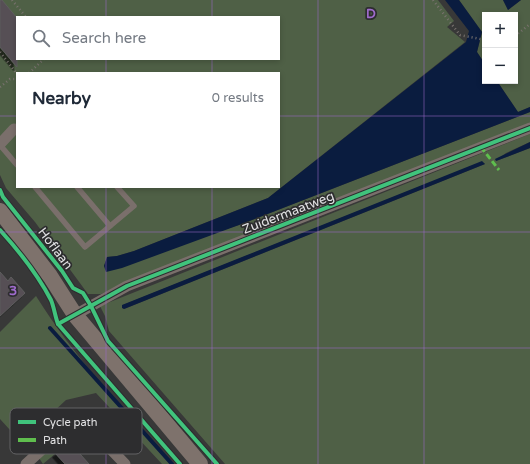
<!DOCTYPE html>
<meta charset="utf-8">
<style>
:root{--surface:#fff;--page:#f6f6f7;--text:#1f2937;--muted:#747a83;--line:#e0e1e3}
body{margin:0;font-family:"Varela Round",sans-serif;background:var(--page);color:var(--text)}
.controls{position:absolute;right:12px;top:12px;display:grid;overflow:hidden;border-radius:0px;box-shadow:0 2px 6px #0003}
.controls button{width:36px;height:36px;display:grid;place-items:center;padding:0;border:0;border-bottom:1px solid var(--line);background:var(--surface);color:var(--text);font:20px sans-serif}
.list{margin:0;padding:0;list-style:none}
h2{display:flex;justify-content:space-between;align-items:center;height:52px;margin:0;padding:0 16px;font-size:17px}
h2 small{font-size:13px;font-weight:400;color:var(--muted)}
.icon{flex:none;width:22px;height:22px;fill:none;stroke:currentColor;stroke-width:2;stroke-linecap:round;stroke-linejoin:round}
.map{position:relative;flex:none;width:530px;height:464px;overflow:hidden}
.search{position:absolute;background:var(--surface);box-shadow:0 2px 6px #0003;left:16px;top:16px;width:264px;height:44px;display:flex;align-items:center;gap:10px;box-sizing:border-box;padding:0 14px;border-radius:0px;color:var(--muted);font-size:15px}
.panel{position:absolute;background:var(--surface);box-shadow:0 2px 6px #0003;left:16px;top:72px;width:264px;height:116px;border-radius:0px}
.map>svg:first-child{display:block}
.green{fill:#4f6046;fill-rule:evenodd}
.water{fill:#0a1c3f}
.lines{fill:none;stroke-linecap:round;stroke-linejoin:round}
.stream{stroke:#0a1c3f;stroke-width:4}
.building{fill:#564f55;stroke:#5d5d5d;filter:url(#shadow)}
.path{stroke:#7a736f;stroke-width:2.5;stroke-dasharray:1 3;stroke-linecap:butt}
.lane{stroke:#7a6f6b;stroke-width:5.5}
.street{stroke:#7a6f6b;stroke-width:11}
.secondary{stroke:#7e726c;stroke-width:16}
.quiet{stroke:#5fbe4e;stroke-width:3;stroke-dasharray:6 3;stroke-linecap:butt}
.cycleway-casing{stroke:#2d2d2f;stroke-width:6}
.cycleway{stroke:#40c37c;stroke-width:4}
.grid{fill:none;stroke:#9f6bcc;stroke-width:1;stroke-opacity:0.55}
.labels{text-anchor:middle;stroke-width:3.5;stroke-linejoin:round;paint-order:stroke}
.street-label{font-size:13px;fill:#e1e1e3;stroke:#2d2d2f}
.key{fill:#2d2d2f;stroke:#636365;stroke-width:1}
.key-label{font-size:11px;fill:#e1e1e3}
.grid-label{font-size:13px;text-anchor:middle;font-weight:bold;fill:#9f6bcc;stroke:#2d2d2f;stroke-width:3.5;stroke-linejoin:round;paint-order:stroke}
</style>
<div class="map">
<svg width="530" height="464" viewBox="0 0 530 464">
<defs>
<filter id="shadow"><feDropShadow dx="-3.5" dy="3.5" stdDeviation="0" flood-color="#0009"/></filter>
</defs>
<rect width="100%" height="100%" fill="#383838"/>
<!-- green -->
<g class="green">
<path d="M0 0H438L454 21 447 27 465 42 268 198 134 251 117 256 107 257 104 266 239 225 530 112V124L101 294H88L35 222 6 188 0 175ZM17 17H279V59H17ZM17 73H279V187H17Z"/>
<polygon points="459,0 503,0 508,10 521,0 530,0 530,107 518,112 497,81 515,81 515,15 485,15 485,64 477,52 482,32"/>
<path d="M530 134V142L506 153 496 161 530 148V464H225L109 331 105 316 100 306ZM482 162 485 164 124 309 122 307 123 305Z"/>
<path d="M36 296C74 357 124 410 172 464H162L96 393 66 400 21 442 0 419V332Z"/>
<polygon points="69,431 75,437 43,464 39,458"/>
</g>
<!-- water -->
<g class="water">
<polygon points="445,0 459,0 482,32 477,52 485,64 485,81 497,81 518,112 530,107 530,112 239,225 122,268 106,272 104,266 107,257 117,256 134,251 268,198 466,42 469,31"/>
<polygon points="503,0 521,0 508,10"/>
<polygon points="530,142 530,148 496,161 495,159"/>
<polygon points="482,161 485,164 124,309 122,308 122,305"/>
</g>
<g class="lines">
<!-- stream -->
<polyline class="stream" points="50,328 172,464"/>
</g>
<!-- building -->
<g class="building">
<polygon points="0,0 2,0 17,18 17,67 0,47"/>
<polygon points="0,272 8,281 11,277 25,293 0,316"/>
<polygon points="71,444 89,464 65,464 56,454"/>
</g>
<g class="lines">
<!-- path -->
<g class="path">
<polyline points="12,0 26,17"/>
<polyline points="433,0 460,35 485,40"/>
<polyline points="515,36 530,24"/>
<polyline points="0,52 17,74"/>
<polyline points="29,73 44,59"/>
<polyline points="0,87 10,79 17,79"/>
</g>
<!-- lane -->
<g class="lane">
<polyline points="0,145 17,165"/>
<polyline points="35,187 85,247 134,206 117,187"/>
<polyline points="77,187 110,226"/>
</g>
<!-- street -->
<g class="street">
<polyline points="0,144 14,129"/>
<polyline points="75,315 127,286 530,128"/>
<polyline points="26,464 79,416 125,464"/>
</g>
<!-- secondary -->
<polyline class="secondary" points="0,211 50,276 75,315 200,464"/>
<!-- quiet -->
<polyline class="quiet" points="481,147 499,170"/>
<!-- cycleway casing -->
<g class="cycleway-casing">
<g id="cycleway">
<polyline points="0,190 3,197 62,271 73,288 83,293 91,306 108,341 217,464"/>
<path d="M0 230C19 251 38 275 51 300 54 307 55 316 58 324L180 464"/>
<polyline points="58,324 127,286 530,128"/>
</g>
</g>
<!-- cycleway -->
<use href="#cycleway" class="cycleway"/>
</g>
<!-- grid -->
<path class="grid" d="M106 0V17M212 0V17M318 0V464M424 0V464M106 59V73M212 59V73M0 116H17M279 116H530M106 187V464M212 187V464M0 232H530M0 348H530"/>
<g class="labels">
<!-- street labels -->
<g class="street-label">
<text transform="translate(288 212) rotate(-21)" y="5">Zuidermaatweg</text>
<text transform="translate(56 248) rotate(53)" y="5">Hoflaan</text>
</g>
</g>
<!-- legend -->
<rect x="10" y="408" width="132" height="46" rx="6" class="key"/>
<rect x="18" y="420" width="18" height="4" fill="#40c37c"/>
<rect x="18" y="438" width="18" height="4" fill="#5fbe4e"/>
<g class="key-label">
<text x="43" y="426">Cycle path</text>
<text x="43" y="444">Path</text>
</g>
<g class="grid-label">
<text x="371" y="18">D</text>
<text x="13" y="295">3</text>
</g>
</svg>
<div class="controls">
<button>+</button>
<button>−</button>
</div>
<div class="search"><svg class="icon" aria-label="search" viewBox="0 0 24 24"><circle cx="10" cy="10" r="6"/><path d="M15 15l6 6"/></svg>Search here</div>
<section class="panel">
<h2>Nearby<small>0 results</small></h2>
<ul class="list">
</ul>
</section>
</div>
